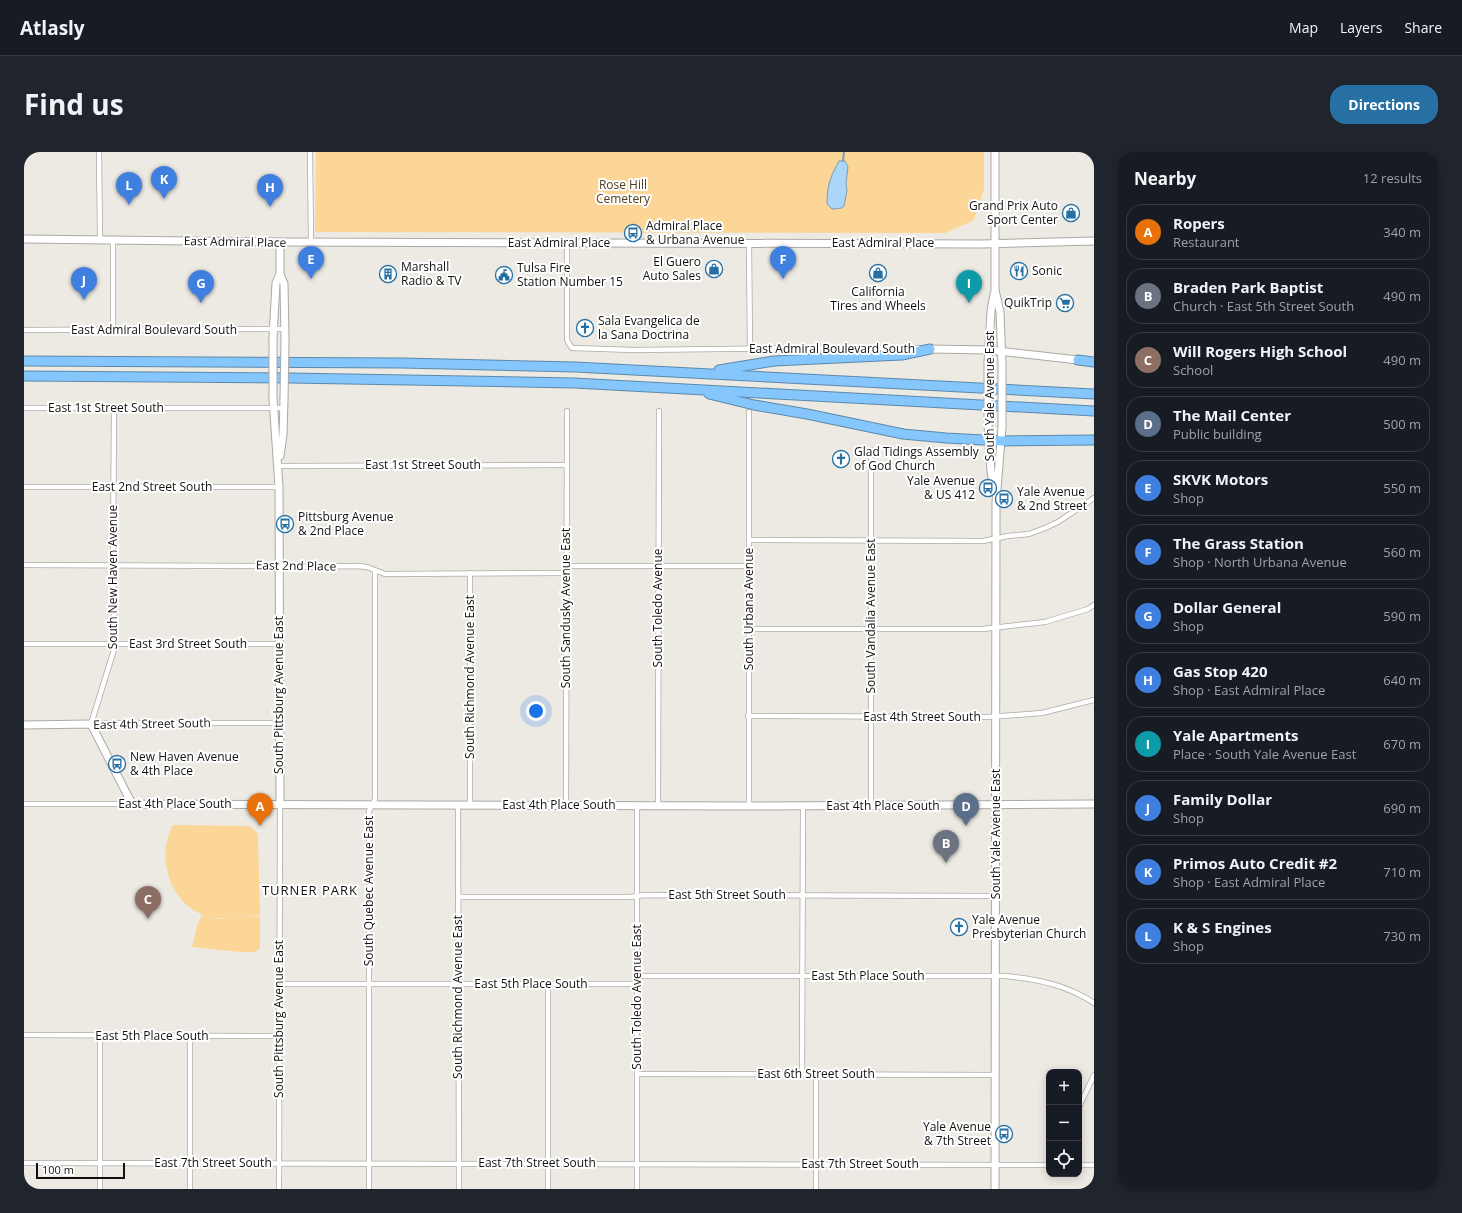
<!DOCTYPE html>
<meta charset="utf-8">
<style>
:root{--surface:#171b24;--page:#20242c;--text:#f1f3f6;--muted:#9ea1a6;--line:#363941;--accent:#2770a4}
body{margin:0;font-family:"Open Sans",sans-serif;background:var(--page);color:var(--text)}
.controls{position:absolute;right:12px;bottom:12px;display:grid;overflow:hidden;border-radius:8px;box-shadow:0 2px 10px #0003}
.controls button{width:36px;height:36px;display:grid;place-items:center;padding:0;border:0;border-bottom:1px solid var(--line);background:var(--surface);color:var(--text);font:20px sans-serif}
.scale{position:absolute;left:12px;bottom:10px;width:89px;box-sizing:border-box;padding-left:4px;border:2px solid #131210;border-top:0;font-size:11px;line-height:14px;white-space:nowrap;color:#131210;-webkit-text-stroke:3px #fff;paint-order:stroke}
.you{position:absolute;left:512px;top:559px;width:14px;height:14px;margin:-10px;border:3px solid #fff;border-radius:50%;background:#1a73e8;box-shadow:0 0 0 6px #1a73e833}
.badge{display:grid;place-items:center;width:26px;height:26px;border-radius:50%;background:var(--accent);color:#fff;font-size:13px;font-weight:700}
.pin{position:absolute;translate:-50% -33px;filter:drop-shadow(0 1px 2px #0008)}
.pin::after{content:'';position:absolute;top:21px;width:14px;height:12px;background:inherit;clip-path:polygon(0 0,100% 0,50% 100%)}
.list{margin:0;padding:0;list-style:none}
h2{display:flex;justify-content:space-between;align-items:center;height:52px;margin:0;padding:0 16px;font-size:17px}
h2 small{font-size:13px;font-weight:400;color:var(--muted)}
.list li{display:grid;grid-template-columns:26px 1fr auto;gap:12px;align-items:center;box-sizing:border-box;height:56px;margin:0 8px 8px;padding:0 8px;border:1px solid var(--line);border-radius:16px}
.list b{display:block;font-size:15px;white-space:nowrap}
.list p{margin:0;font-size:13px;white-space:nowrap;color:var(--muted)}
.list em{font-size:13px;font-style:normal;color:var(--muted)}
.icon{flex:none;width:22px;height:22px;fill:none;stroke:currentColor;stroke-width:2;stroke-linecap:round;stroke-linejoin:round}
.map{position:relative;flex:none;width:1070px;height:1037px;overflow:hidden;border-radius:16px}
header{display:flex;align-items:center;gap:24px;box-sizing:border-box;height:56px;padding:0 20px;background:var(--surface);border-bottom:1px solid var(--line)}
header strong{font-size:19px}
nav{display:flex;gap:22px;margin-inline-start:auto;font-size:14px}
.intro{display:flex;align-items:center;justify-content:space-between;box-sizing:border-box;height:96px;padding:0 24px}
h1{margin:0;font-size:28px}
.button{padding:10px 18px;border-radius:16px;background:var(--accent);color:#fff;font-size:14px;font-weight:700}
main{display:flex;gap:24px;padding:0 24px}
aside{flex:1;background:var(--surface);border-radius:16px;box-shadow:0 2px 10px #0003}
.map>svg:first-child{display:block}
.green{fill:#fbd696}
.water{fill:#acd6f8;stroke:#7e9bb2}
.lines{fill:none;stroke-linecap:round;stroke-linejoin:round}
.stream{stroke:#7e9bb2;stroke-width:2}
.street-casing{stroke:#aca9a4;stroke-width:6}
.secondary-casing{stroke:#aca9a4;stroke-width:9}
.highway-casing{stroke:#5d88a9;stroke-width:11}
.street{stroke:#fff;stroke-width:4.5}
.secondary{stroke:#fff;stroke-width:7}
.highway{stroke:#85c7fc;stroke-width:9}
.secondary-bridge-casing{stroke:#aca9a4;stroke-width:9;stroke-linecap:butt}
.secondary-bridge{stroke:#fff;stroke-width:7}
.labels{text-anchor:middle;stroke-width:4;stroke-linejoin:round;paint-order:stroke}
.park-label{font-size:12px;fill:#513f1d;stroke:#fff}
.poi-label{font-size:12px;fill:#131210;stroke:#fff;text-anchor:start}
.street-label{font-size:12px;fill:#131210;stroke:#fff}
.neighbourhood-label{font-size:13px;letter-spacing:1px;fill:#131210;stroke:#fff}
</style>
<header>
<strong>Atlasly</strong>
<nav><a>Map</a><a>Layers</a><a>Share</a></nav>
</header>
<div class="intro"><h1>Find us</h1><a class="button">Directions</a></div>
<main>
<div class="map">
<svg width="1070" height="1037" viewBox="0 0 1070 1037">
<rect width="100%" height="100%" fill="#edeae4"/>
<!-- green -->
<g class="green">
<polygon points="292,0 960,0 960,37 951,65 948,69 922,81 291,80"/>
<path d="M149 673 226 674 234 682 236 763C216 765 193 770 175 761 143 746 133 702 149 673Z"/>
<polygon points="178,763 195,767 236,764 236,796 231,800 216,800 168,795 173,774"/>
</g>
<!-- water -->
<path class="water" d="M815 9H821L824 15 822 31 823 38 820 54 818 56 808 57 803 52C803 34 806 25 815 9Z"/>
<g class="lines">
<!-- stream -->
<polyline class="stream" points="819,9 820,0"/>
<!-- street casing -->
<g class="street-casing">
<g id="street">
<polyline points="75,0 76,87"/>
<polyline points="286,0 287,91"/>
<polyline points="543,91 543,187 544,190 548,196 611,198 786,196 894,196"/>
<polyline points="725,91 726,196"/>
<polyline points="0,178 261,177"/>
<polyline points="89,178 89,87"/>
<polyline points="0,256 260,256"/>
<polyline points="90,256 89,414 91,493 89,501 67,572 83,571 256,571"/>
<polyline points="847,298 847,654"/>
<polyline points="255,314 543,313"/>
<polyline points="0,335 255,335"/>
<polyline points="725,388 959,389 984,384 1005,382 1021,376 1034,370 1070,346"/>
<polyline points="0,413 247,414 264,415 334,414 343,415 361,422 542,421"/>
<polyline points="542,414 725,414"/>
<polyline points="725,477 959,477 1021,470 1064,457 1070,453"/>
<polyline points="0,492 255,492"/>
<polyline points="724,564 964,565 1018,561 1070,548"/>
<polyline points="0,652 108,652"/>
<polyline points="434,653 435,1037"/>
<polyline points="446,653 446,421"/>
<polyline points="542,653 543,259"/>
<polyline points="613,653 613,1037"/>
<polyline points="634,653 635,259"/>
<polyline points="725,654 725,260"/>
<polyline points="434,745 606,745 621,743 972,744"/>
<path d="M614 824H981C1013 827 1043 833 1070 851"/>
<polyline points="256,832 614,832"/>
<polyline points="524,833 524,1037"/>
<polyline points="0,883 256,884"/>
<polyline points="613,922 972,923"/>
<polyline points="778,922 779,654"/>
<polyline points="1055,955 1070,923"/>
<polyline points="0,1011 1025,1013"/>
<polyline points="1055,1013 1070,1013"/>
<polyline points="76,1037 76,884"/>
<polyline points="166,1037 166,884"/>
<polyline points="255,1037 256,653"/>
<polyline points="345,1037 345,659 351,647 351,419"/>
<polyline points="792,1037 792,922"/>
</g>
</g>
<!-- secondary casing -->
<g class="secondary-casing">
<g id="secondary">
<polyline points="971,0 971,138 976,160 978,213"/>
<polyline points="0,87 256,90 958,92 1070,89"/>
<polyline points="256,122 260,132 261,187"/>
<polyline points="249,186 252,131 256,122 256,90"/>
<polyline points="906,197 965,198 1054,208"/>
<polyline points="964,211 967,159 970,142"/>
<polyline points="249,247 255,335 256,653"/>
<polyline points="964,273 967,319 970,340"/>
<polyline points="256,304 259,283 260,248"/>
<polyline points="0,573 67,572 108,652 725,654 1070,652"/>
<polyline points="971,1037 972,350 978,275"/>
</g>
</g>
<!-- highway casing -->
<g class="highway-casing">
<g id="highway">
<polyline points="1054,208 1070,210"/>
<polyline points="0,209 378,211 551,215 1070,242"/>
<polyline points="695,218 750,209 878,203 906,197"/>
<polyline points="0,224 266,226 550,231 1070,259"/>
<polyline points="685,242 730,253 783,262 879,282 922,286 978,289 1070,288"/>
</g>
</g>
<!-- street -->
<use href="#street" class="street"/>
<!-- secondary -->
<use href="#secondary" class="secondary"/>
<!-- highway -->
<use href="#highway" class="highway"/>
<!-- secondary-bridge casing -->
<g class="secondary-bridge-casing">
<g id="secondary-bridge">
<polyline points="249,186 249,247"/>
<polyline points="978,213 978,275"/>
<polyline points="260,248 261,187"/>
<polyline points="964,273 964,211"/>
</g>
</g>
<!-- secondary-bridge -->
<use href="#secondary-bridge" class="secondary-bridge"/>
</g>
<!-- icons -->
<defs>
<g id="shop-ring" transform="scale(0.9)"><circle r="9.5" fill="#fff" stroke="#2770a4" stroke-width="1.5"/><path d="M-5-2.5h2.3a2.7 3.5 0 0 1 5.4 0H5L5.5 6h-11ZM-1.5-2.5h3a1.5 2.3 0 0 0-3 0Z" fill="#2770a4"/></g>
<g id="bus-ring" transform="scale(0.9)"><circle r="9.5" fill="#fff" stroke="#2770a4" stroke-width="1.5"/><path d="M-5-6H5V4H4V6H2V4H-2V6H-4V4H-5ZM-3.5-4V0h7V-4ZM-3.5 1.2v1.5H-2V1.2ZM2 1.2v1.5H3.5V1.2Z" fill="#2770a4"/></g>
<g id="restaurant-ring" transform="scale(0.9)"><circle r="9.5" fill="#fff" stroke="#2770a4" stroke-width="1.5"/><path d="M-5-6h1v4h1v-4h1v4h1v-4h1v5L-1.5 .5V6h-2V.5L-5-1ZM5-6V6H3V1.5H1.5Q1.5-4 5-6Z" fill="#2770a4"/></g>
<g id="building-ring" transform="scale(0.9)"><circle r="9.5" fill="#fff" stroke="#2770a4" stroke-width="1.5"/><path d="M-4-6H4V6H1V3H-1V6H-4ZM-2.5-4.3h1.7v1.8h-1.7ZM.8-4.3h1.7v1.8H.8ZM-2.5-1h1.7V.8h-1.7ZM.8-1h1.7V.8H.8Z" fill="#2770a4"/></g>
<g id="civic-ring" transform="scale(0.9)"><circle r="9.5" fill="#fff" stroke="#2770a4" stroke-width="1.5"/><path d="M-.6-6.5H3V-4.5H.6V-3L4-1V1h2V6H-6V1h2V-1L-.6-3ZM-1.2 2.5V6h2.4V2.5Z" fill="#2770a4"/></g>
<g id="supermarket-ring" transform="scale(0.9)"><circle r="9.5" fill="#fff" stroke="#2770a4" stroke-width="1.5"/><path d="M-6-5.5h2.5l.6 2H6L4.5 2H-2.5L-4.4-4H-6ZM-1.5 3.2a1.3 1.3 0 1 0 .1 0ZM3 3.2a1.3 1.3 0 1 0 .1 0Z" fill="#2770a4"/></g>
<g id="church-ring" transform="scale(0.9)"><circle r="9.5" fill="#fff" stroke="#2770a4" stroke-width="1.5"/><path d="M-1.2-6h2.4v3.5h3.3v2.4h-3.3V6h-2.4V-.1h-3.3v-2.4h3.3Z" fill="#2770a4"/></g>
</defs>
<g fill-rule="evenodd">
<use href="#shop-ring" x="1047" y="61"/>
<use href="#bus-ring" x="609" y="81"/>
<use href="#shop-ring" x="690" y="117"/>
<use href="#restaurant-ring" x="995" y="119"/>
<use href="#shop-ring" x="854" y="121"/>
<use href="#building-ring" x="364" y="122"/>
<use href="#civic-ring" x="480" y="123"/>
<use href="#supermarket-ring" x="1041" y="151"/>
<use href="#church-ring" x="561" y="176"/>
<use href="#church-ring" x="817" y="307"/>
<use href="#bus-ring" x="964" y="336"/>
<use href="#bus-ring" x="980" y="347"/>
<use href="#bus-ring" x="261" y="372"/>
<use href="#bus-ring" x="93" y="612"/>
<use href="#church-ring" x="935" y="775"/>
<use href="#bus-ring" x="980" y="982"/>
</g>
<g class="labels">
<!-- park labels -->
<g class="park-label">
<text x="599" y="37">Rose Hill<tspan x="599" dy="14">Cemetery</tspan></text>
</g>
<!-- poi labels -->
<g class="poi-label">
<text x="1034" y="58" text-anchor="end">Grand Prix Auto<tspan x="1034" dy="14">Sport Center</tspan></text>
<text x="622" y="78">Admiral Place<tspan x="622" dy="14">&amp; Urbana Avenue</tspan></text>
<text x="677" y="114" text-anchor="end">El Guero<tspan x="677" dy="14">Auto Sales</tspan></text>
<text x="377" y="119">Marshall<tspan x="377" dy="14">Radio &amp; TV</tspan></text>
<text x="493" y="120">Tulsa Fire<tspan x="493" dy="14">Station Number 15</tspan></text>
<text x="1008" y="123">Sonic</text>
<text x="854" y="144" text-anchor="middle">California<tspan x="854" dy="14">Tires and Wheels</tspan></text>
<text x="1028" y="155" text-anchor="end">QuikTrip</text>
<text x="574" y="173">Sala Evangelica de<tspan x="574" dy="14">la Sana Doctrina</tspan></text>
<text x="830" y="304">Glad Tidings Assembly<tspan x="830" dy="14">of God Church</tspan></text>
<text x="951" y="333" text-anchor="end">Yale Avenue<tspan x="951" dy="14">&amp; US 412</tspan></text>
<text x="993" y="344">Yale Avenue<tspan x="993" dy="14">&amp; 2nd Street</tspan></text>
<text x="274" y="369">Pittsburg Avenue<tspan x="274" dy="14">&amp; 2nd Place</tspan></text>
<text x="106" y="609">New Haven Avenue<tspan x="106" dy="14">&amp; 4th Place</tspan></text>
<text x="948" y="772">Yale Avenue<tspan x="948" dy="14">Presbyterian Church</tspan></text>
<text x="967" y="979" text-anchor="end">Yale Avenue<tspan x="967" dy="14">&amp; 7th Street</tspan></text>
</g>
<!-- street labels -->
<g class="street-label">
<text transform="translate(211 90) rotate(1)" y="4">East Admiral Place</text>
<text x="535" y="95">East Admiral Place</text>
<text x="859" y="95">East Admiral Place</text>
<text x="130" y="182">East Admiral Boulevard South</text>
<text x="808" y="201">East Admiral Boulevard South</text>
<text transform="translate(966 244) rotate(-90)" y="4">South Yale Avenue East</text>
<text x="82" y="260">East 1st Street South</text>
<text x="399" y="317">East 1st Street South</text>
<text x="128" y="339">East 2nd Street South</text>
<text transform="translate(272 414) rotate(1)" y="4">East 2nd Place</text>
<text transform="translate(89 425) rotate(-90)" y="4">South New Haven Avenue</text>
<text transform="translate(542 456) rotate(-90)" y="4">South Sandusky Avenue East</text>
<text transform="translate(634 456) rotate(-90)" y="4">South Toledo Avenue</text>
<text transform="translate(725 457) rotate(-90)" y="4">South Urbana Avenue</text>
<text transform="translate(847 464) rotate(-90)" y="4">South Vandalia Avenue East</text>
<text x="164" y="496">East 3rd Street South</text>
<text transform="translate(446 525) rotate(-90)" y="4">South Richmond Avenue East</text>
<text transform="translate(255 543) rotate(-90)" y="4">South Pittsburg Avenue East</text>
<text x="898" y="569">East 4th Street South</text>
<text transform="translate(128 572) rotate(-1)" y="4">East 4th Street South</text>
<text x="151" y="656">East 4th Place South</text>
<text x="535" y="657">East 4th Place South</text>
<text x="859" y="658">East 4th Place South</text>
<text transform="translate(972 682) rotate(-90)" y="4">South Yale Avenue East</text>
<text transform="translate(345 739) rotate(-90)" y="4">South Quebec Avenue East</text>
<text x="703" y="747">East 5th Street South</text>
<text x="844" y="828">East 5th Place South</text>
<text x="507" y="836">East 5th Place South</text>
<text transform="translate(434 845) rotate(-90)" y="4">South Richmond Avenue East</text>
<text transform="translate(613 845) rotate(-90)" y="4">South Toledo Avenue East</text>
<text transform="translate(255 867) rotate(-90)" y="4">South Pittsburg Avenue East</text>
<text x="128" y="888">East 5th Place South</text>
<text x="792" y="926">East 6th Street South</text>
<text x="189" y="1015">East 7th Street South</text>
<text x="513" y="1015">East 7th Street South</text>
<text x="836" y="1016">East 7th Street South</text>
</g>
<!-- neighbourhood labels -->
<g class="neighbourhood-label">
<text x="286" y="743">TURNER PARK</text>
</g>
</g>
</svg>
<div class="controls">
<button>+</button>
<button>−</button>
<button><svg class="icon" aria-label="locate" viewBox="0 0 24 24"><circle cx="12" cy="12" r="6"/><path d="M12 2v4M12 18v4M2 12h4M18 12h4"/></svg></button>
</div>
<div class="scale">100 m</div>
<div class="you"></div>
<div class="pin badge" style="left:236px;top:674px;background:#e8710a">A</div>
<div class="pin badge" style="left:922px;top:711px;background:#6b7280">B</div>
<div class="pin badge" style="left:124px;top:767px;background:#8d6e63">C</div>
<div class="pin badge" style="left:942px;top:674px;background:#5c6f8a">D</div>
<div class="pin badge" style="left:287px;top:127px;background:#3f7fe0">E</div>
<div class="pin badge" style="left:759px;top:127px;background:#3f7fe0">F</div>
<div class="pin badge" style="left:177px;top:151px;background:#3f7fe0">G</div>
<div class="pin badge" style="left:246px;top:55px;background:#3f7fe0">H</div>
<div class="pin badge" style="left:945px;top:151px;background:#0f9aa8">I</div>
<div class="pin badge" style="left:60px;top:148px;background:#3f7fe0">J</div>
<div class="pin badge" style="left:140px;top:47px;background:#3f7fe0">K</div>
<div class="pin badge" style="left:105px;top:53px;background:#3f7fe0">L</div>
</div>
<aside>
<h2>Nearby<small>12 results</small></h2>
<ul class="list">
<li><span class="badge" style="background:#e8710a">A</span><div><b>Ropers</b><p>Restaurant</p></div><em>340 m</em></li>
<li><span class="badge" style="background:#6b7280">B</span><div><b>Braden Park Baptist</b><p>Church · East 5th Street South</p></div><em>490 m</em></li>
<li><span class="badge" style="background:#8d6e63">C</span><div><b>Will Rogers High School</b><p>School</p></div><em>490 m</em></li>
<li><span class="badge" style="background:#5c6f8a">D</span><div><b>The Mail Center</b><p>Public building</p></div><em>500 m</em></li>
<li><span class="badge" style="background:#3f7fe0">E</span><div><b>SKVK Motors</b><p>Shop</p></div><em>550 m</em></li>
<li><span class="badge" style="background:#3f7fe0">F</span><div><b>The Grass Station</b><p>Shop · North Urbana Avenue</p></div><em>560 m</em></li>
<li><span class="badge" style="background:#3f7fe0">G</span><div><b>Dollar General</b><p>Shop</p></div><em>590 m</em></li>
<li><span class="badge" style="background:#3f7fe0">H</span><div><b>Gas Stop 420</b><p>Shop · East Admiral Place</p></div><em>640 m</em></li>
<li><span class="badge" style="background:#0f9aa8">I</span><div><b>Yale Apartments</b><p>Place · South Yale Avenue East</p></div><em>670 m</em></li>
<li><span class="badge" style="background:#3f7fe0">J</span><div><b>Family Dollar</b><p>Shop</p></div><em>690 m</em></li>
<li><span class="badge" style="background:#3f7fe0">K</span><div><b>Primos Auto Credit #2</b><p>Shop · East Admiral Place</p></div><em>710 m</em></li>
<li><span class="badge" style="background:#3f7fe0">L</span><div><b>K &amp; S Engines</b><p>Shop</p></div><em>730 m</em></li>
</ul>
</aside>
</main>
